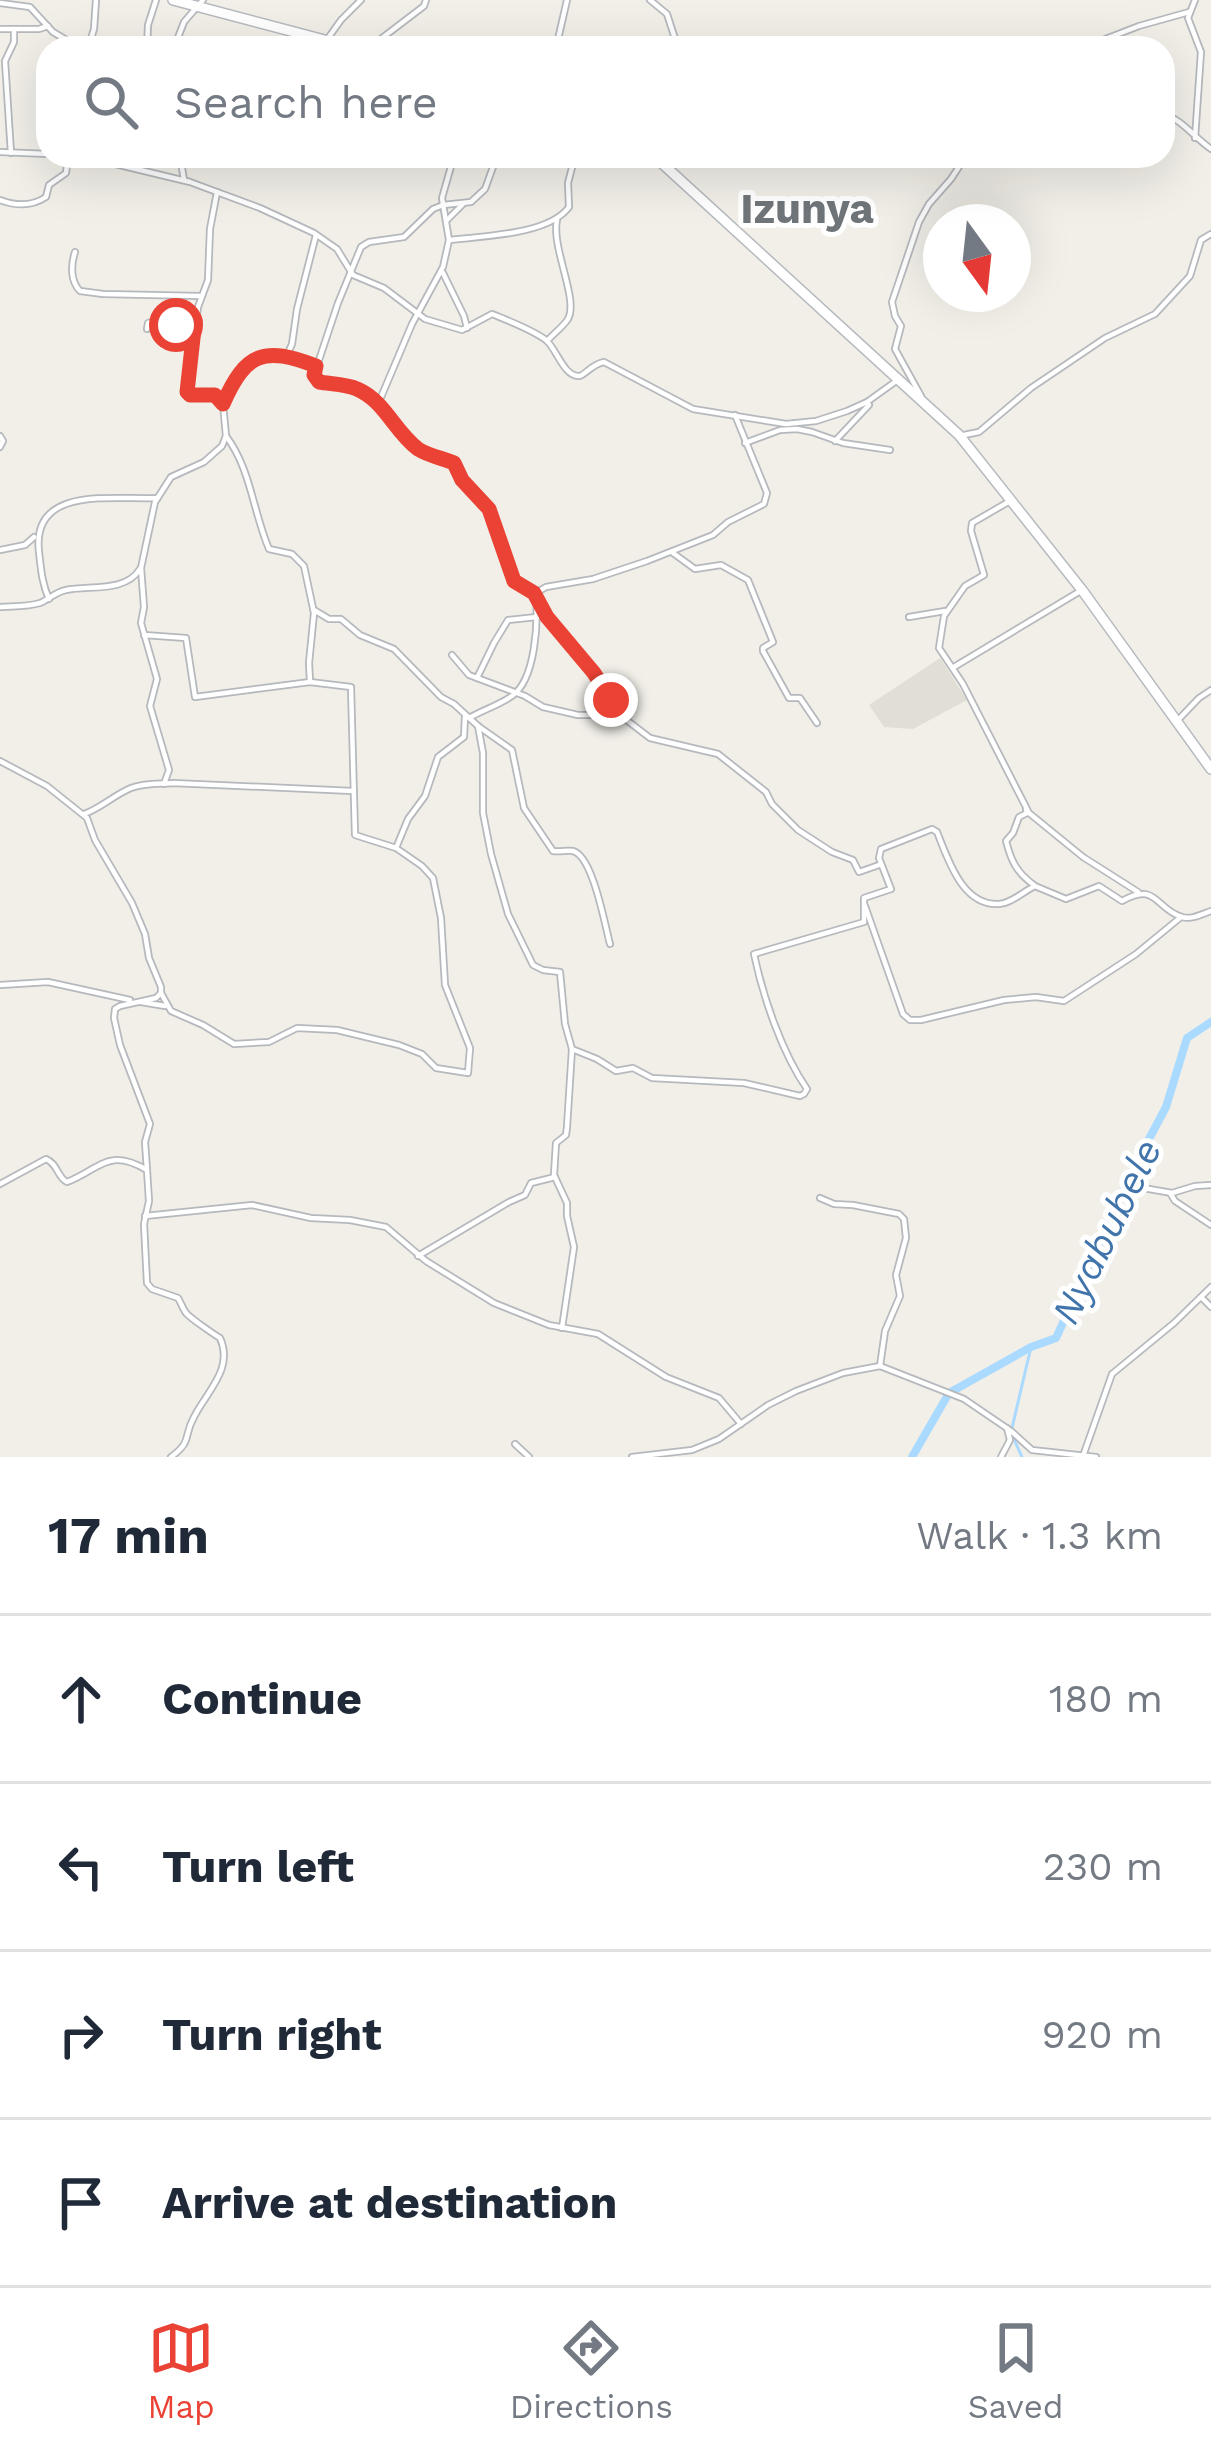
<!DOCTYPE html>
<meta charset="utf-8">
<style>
:root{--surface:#fff;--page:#f6f6f7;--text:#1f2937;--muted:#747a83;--line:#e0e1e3;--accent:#ea4335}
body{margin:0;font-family:"Work Sans",sans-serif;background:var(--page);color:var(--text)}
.compass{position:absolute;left:923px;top:204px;width:108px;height:108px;border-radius:50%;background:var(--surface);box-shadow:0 12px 48px #0002;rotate:165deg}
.stop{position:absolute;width:36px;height:36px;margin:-27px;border:9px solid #ea4335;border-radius:50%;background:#fff}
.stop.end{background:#ea4335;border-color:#fff;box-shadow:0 3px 12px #0008}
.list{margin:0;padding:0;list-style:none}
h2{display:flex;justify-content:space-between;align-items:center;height:156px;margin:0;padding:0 48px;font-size:51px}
h2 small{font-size:39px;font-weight:400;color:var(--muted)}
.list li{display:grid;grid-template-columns:78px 1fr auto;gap:36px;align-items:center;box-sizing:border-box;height:168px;padding:0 48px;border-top:3px solid var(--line)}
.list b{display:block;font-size:45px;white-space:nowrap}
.list em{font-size:39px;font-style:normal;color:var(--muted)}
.icon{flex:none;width:66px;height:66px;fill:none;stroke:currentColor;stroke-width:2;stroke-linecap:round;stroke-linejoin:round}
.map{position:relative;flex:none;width:1211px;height:1457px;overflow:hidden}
.search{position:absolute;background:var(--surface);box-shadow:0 12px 48px #0002;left:36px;right:36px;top:36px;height:132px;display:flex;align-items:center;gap:30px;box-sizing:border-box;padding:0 42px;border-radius:36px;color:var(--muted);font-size:45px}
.sheet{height:828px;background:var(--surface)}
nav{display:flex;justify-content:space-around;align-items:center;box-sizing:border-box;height:168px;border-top:3px solid var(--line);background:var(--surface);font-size:33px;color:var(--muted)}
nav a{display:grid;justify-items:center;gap:6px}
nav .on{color:var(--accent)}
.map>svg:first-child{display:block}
.education{fill:#e1ded6}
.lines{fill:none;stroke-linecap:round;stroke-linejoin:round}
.stream{stroke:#aadaff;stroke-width:3}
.river{stroke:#aadaff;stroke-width:8}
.street-casing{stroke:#b5b8bc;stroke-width:8}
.secondary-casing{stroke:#b6babf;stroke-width:12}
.street{stroke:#fff;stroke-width:4.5}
.secondary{stroke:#fff;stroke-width:9}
.route{stroke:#ea4335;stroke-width:15}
.labels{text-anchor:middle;stroke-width:10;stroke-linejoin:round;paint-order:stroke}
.water-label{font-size:39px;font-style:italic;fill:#4174aa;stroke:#fff}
.quarter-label{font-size:42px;font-weight:bold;fill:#70757a;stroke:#fff}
</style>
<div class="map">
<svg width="1211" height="1457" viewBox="0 0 1211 1457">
<rect width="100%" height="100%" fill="#f1efe8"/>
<!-- education -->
<polygon class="education" points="940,658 967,700 913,729 884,727 869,705"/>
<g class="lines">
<!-- stream -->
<g class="stream">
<polyline points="1012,1428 1031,1347"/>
<polyline points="1013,1437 1022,1457"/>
</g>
<!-- river -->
<polyline class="river" points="912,1457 949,1393 1031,1347 1056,1338 1133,1169 1166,1107 1187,1038 1211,1022"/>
<!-- street casing -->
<g class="street-casing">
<g id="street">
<polyline points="650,0 667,14 678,48"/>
<polyline points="1195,0 1188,18 1201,52 1195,138"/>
<polyline points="0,3 30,7 53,32 80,48"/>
<polyline points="0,29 39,29 48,26"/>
<polyline points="88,48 94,29 96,0"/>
<polyline points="147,48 148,25 156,0"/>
<polyline points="174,48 184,22 203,0"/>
<polyline points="321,48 341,20 361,0"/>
<polyline points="369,48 424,6 426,0"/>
<polyline points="556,48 567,0"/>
<polyline points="657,48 673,39"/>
<polyline points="1082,48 1139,26 1189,12"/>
<path d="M1163 113C1182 120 1194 137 1211 149"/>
<polyline points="0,152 48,154"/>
<polyline points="11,153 5,61 14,42 14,29"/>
<path d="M82 156 190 182 260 208 314 233 337 249 353 275 384 288 425 319 462 330 492 314C509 321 531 329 546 340 556 348 564 377 579 376 584 376 592 364 604 362L693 409 786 424 816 421 847 411 867 402 899 379"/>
<polyline points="180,156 184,180"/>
<polyline points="217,192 210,229 208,280 198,307 187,391 192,395 216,395 223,404"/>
<path d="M0 200C16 206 31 207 46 197L49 185 66 173 68 156"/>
<polyline points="447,220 463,204"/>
<path d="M449 240C482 236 549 235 569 207L568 183 575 156"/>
<path d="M75 252C71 264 70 281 80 291L103 294 200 296"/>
<polyline points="443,273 464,316 467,328"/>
<polyline points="147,329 148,323 164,318 194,320"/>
<path d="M547 341C553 334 563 327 568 319 579 299 551 248 557 220"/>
<polyline points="287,355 292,344 297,309 316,235"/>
<polyline points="921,396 895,349 901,326 895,316 892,302 919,222 929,204 951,179 966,156"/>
<polyline points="379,402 412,324 443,267 449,240 442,198 454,156"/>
<polyline points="964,435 979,432 1031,388 1105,338 1155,314 1190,276 1201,240 1211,234"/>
<polyline points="0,436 3,441 0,447"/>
<path d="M226 436C251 469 253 512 269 549L292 554 304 566 314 613 309 663 310 682"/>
<polyline points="835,441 869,405"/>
<polyline points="745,443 780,430 797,429 812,432 843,443 890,450"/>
<polyline points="1010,501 972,523 971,531 984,575 965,586 944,616 939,648 963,684 1029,813 1083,857 1138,892"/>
<polyline points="0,550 25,545 34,537"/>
<polyline points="673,553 695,569 721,565 748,580 773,642 763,648 763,651 789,698 800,698 817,723"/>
<polyline points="534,594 546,587 593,579 647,561 713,535 728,522 764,504 767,493 735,415"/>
<path d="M49 599C42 584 41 569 39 552 31 485 113 500 157 498"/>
<polyline points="538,603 547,617 594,673 622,713"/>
<path d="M0 607C13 606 27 607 40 603 49 599 56 592 66 590 90 585 125 593 140 569"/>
<path d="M314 610 329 619H341L360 635 394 649 441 697 454 704 478 726 512 750 524 808 553 851C560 852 567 850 573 851 593 856 605 926 610 944"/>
<polyline points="909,617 945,611"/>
<polyline points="144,635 186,638 195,697 310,682 351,687 355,835 396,848 422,866 433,878 441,918 445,985 470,1048 468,1073 436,1068 422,1054 399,1045 337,1030 297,1028 269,1042 234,1044 203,1025 171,1011 161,993"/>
<polyline points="452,655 469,675 525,696 543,707 578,715 620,715 650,738 718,754 766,792 772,804 798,830 832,852 853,860 859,872 879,865"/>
<polyline points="954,667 1082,590"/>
<polyline points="477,678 494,643 508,620 537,617"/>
<path d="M469 718C483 710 499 705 512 696 536 679 538 622 536 595L514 581 489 509 462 480 454 463C439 457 423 454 411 442 392 424 382 400 357 389 347 384 330 384 319 382L314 375 338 303 361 247 369 242 404 237 433 209 443 205 471 202 485 189 497 156"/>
<polyline points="1178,720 1199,698 1211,690"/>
<polyline points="478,726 483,753 483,813 491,854 508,914 533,965 543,970 560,972 565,1024 572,1049 567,1127 566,1135 556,1143 554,1175 567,1203 567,1216 574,1247 562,1328"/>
<polyline points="0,761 47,786 87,818 95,840 132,903 145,934 149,958 161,987 161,993 156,998 120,1006 115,1009 114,1018 120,1045 150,1124 145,1142 147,1170"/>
<polyline points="164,784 169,770 150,706 157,679 141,623 144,607 141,568 155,502 171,477 204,462 222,446 226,436 223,404 234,382 251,361 262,356 288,355 316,366"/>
<path d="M1026 809 1027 813 1019 817 1013 833 1006 841C1011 861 1017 873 1034 885"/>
<path d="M84 814C101 808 114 795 131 788 143 783 160 784 173 783L353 791"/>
<polyline points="396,848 408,819 425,796 438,757 464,737 465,716"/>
<polyline points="865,906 903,1014 910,1020 921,1020 1004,1000 1036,997 1064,1001 1136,954 1181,917"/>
<polyline points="0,985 48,982 130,1000"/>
<polyline points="141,1002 165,1006"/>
<path d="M572 1049 597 1059 616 1071 633 1068 652 1078 744 1083 800 1096 804 1094 807 1089C782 1053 763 997 754 954L864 922V898L891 889 879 858 881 849 932 829 937 832C948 859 962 906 999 904 1012 903 1024 891 1035 886L1066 899 1099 886 1122 901C1157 881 1155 909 1182 917 1192 920 1202 914 1211 911"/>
<path d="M0 1184 46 1159C58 1164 57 1177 67 1182 100 1169 108 1147 147 1170L149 1201 144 1224 147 1283 152 1289 178 1298C181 1303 183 1309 186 1313 190 1318 215 1335 220 1338 234 1369 207 1391 194 1417 183 1436 193 1441 171 1457"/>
<polyline points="1126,1185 1172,1193 1195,1186 1211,1185"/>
<polyline points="1170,1193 1175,1201 1211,1225"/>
<polyline points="820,1198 834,1204 853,1205 899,1214 904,1219 906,1238 896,1275 900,1296 885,1331 880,1366"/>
<polyline points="145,1216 252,1205 311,1218 350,1220 386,1227 426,1261 494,1303 549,1325 598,1334 666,1377 719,1398 741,1424"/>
<polyline points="418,1256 509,1202 525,1195 531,1183 555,1177"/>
<polyline points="1201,1297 1211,1307"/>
<polyline points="515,1444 529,1457"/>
<polyline points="1083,1456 1112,1374 1174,1323 1211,1287"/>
<polyline points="632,1457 692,1450 719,1439 768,1405 796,1391 843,1373 880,1366 964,1399 1011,1431 1032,1450 1096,1457"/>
<polyline points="1001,1457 1010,1440 1007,1428"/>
</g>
</g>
<!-- secondary casing -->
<g class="secondary-casing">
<g id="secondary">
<polyline points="173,0 355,48"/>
<polyline points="654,156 959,435 1082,590 1211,769"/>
</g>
</g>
<!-- street -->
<use href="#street" class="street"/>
<!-- secondary -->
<use href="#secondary" class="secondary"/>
</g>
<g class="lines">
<!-- route -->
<path class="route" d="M176 325 182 320H195L187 392 190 395H215L223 404C246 352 264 346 316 366L314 375 319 382C331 384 347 384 357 389 385 401 394 431 418 449 429 456 442 458 454 463L462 480 489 509 514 581 534 593 547 617 594 673 611 700"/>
</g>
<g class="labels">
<!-- water labels -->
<g class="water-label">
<text transform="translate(1106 1231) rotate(-64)" y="14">Nyabubele</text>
</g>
<!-- quarter labels -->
<g class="quarter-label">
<text x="807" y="223">Izunya</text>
</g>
</g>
</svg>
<svg class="compass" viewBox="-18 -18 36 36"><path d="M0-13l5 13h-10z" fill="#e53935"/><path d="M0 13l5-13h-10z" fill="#747a83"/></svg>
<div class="stop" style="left:176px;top:325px"></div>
<div class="stop end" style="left:611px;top:700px"></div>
<div class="search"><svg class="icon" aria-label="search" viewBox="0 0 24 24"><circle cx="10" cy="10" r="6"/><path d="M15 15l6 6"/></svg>Search here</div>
</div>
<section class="sheet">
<h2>17 min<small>Walk · 1.3 km</small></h2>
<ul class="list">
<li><svg class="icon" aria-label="ahead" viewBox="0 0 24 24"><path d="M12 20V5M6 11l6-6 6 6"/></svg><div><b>Continue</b></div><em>180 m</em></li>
<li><svg class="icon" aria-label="left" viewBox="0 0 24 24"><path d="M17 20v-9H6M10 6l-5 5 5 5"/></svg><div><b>Turn left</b></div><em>230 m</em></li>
<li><svg class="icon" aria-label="right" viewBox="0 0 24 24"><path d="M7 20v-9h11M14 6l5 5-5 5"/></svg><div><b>Turn right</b></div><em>920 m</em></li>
<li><svg class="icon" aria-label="arrive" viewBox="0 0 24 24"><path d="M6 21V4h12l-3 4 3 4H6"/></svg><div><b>Arrive at destination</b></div></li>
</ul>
</section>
<nav>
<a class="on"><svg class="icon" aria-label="map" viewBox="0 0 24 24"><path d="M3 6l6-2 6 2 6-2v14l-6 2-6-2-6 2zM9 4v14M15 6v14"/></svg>Map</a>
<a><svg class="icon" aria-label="directions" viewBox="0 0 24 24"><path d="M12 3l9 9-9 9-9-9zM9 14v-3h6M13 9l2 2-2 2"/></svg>Directions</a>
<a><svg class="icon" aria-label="saved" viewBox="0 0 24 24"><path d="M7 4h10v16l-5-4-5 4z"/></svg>Saved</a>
</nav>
